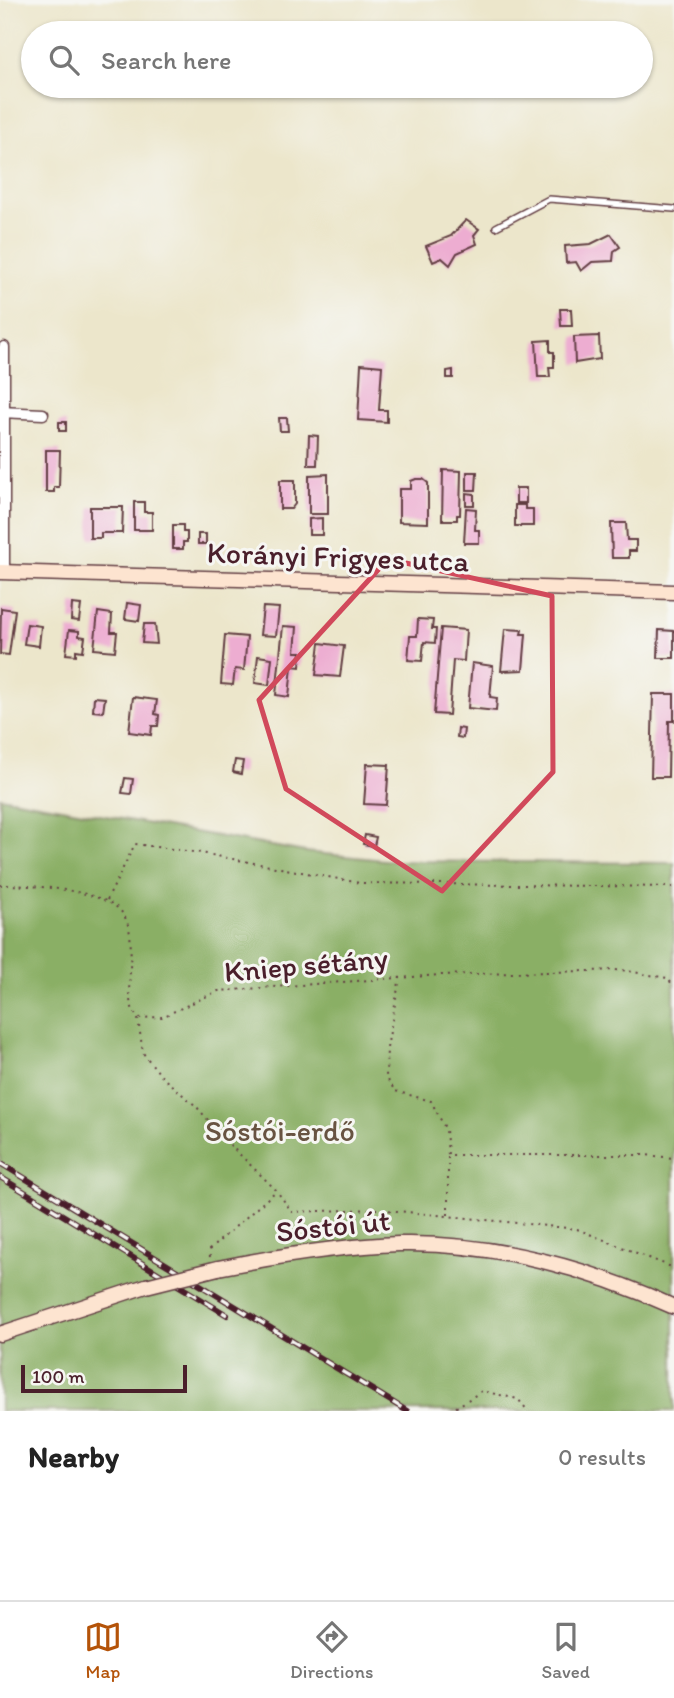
<!DOCTYPE html>
<meta charset="utf-8">
<style>
:root{--surface:#fff;--page:#f6f6f6;--text:#222;--muted:#767676;--line:#e0e0e0;--accent:#b45309}
body{margin:0;font-family:Itim,sans-serif;background:var(--page);color:var(--text)}
.scale{position:absolute;left:21px;bottom:18px;width:166px;box-sizing:border-box;padding-left:7px;border:4px solid #4a1f2b;border-top:0;font-size:19px;line-height:24px;white-space:nowrap;color:#4a1f2b;-webkit-text-stroke:5px #f6f6f2;paint-order:stroke}
.list{margin:0;padding:0;list-style:none}
h2{display:flex;justify-content:space-between;align-items:center;height:91px;margin:0;padding:0 28px;font-size:30px}
h2 small{font-size:23px;font-weight:400;color:var(--muted)}
.icon{flex:none;width:38px;height:38px;fill:none;stroke:currentColor;stroke-width:2;stroke-linecap:round;stroke-linejoin:round}
.map{position:relative;flex:none;width:674px;height:1411px;overflow:hidden}
.search{position:absolute;background:var(--surface);box-shadow:0 2px 5px #0004;left:21px;right:21px;top:21px;height:77px;display:flex;align-items:center;gap:18px;box-sizing:border-box;padding:0 24px;border-radius:38px;color:var(--muted);font-size:26px}
.sheet{height:189px;background:var(--surface)}
nav{display:flex;justify-content:space-around;align-items:center;box-sizing:border-box;height:98px;border-top:2px solid var(--line);background:var(--surface);font-size:19px;color:var(--muted)}
nav a{display:grid;justify-items:center;gap:4px}
nav .on{color:var(--accent)}
.map>svg:first-child{display:block}
.forest{fill:#8aaf65;stroke:#6a6748;stroke-width:2}
.building{fill:#edadd1}
.lines{fill:none;stroke-linecap:round;stroke-linejoin:round}
.lane-casing{stroke:#623d43;stroke-width:8}
.street-casing{stroke:#623d43;stroke-width:13}
.secondary-casing{stroke:#623d43;stroke-width:17}
.path{stroke:#623d43;stroke-width:2;stroke-dasharray:2 5;stroke-linecap:butt}
.lane{stroke:#fff;stroke-width:5}
.street{stroke:#fff;stroke-width:10}
.secondary{stroke:#fde4d0;stroke-width:14}
.rail-casing{stroke:#4a1f2b;stroke-width:6}
.rail{stroke:#f6f6f2;stroke-width:3.5;stroke-dasharray:10;stroke-linecap:butt}
.secondary-bridge-casing{stroke:#623d43;stroke-width:17;stroke-linecap:butt}
.secondary-bridge{stroke:#fde4d0;stroke-width:14}
.marked{fill:none;stroke:#d1495b;stroke-width:5;stroke-linejoin:round}
.labels{text-anchor:middle;stroke-width:6;stroke-linejoin:round;paint-order:stroke}
.street-label{font-size:30px;fill:#4a1f2b;stroke:#f6f6f2}
.park-label{font-size:30px;fill:#685341;stroke:#f6f6f2}
</style>
<div class="map">
<svg width="674" height="1411" viewBox="0 0 674 1411">
<rect width="100%" height="100%" fill="#f6f6f2"/>
<filter id="ink" filterUnits="userSpaceOnUse"><feTurbulence type="fractalNoise" baseFrequency=".0143" numOctaves="2"/><feDisplacementMap in="SourceGraphic" scale="14" xChannelSelector="R" yChannelSelector="G"/><feConvolveMatrix kernelMatrix="1 2 1 2 8 2 1 2 1" color-interpolation-filters="sRGB"/></filter>
<filter id="wash" filterUnits="userSpaceOnUse"><feTurbulence type="fractalNoise" baseFrequency=".00686" numOctaves="4" result="noise"/><feDisplacementMap in="SourceGraphic" scale="28" xChannelSelector="R" yChannelSelector="G"/><feGaussianBlur stdDeviation="1.57" result="paint"/><feColorMatrix in="noise" values="0 0 0 0 0 0 0 0 0 0 0 0 0 0 0 0 0 1.4 0 .05"/><feComposite in="paint" operator="in"/></filter>
<g filter="url(#wash)">
<rect width="100%" height="100%" fill="#ece6cb"/>
<!-- forest -->
<polygon class="forest" points="0,797 305,852 394,861 674,863 674,1411 0,1411"/>
<g id="blocks">
<!-- building -->
<g class="building">
<polygon points="466,220 479,229 474,235 477,244 457,253 450,265 442,258 433,262 426,246 451,236"/>
<polygon points="611,234 620,247 614,251 613,261 592,262 581,271 576,262 566,263 565,246 591,244"/>
<polygon points="560,309 571,309 572,326 561,326"/>
<polygon points="599,336 600,359 575,363 574,337"/>
<polygon points="550,340 550,352 554,352 554,367 549,367 550,377 538,377 536,341"/>
<polygon points="361,364 382,366 379,410 387,410 387,422 358,420"/>
<polygon points="453,370 453,378 447,378 447,371"/>
<polygon points="279,418 287,418 288,431 280,431"/>
<rect x="59" y="422" width="7" height="9"/>
<polygon points="309,435 318,436 317,465 308,465"/>
<polygon points="46,450 60,450 59,487 54,487 54,492 46,492"/>
<polygon points="443,470 461,471 460,515 457,515 457,520 442,520"/>
<polygon points="467,472 477,472 476,490 467,490"/>
<polygon points="328,474 328,514 309,514 309,475"/>
<polygon points="416,479 423,479 428,483 428,523 399,522 399,489 411,489 411,481"/>
<polygon points="280,480 295,480 295,504 291,509 280,509"/>
<rect x="516" y="488" width="10" height="15"/>
<polygon points="466,493 474,494 474,505 466,505"/>
<polygon points="134,502 144,502 144,512 152,512 152,530 134,530"/>
<polygon points="515,505 525,505 525,509 533,509 533,526 515,526"/>
<polygon points="90,507 123,507 122,533 101,533 101,538 90,538"/>
<polygon points="466,508 476,509 475,530 479,530 479,543 464,543"/>
<polygon points="322,518 322,535 309,535 309,519"/>
<polygon points="611,523 626,523 627,540 636,540 636,551 629,551 629,558 612,558"/>
<polygon points="173,525 183,525 183,532 187,532 187,542 183,542 183,549 173,549"/>
<rect x="198" y="534" width="8" height="10"/>
<polygon points="127,603 141,605 139,621 125,619"/>
<polygon points="72,604 81,605 79,621 71,620"/>
<polygon points="263,607 279,608 276,636 260,635"/>
<polygon points="1,608 15,610 9,655 0,654"/>
<polygon points="98,612 112,614 111,632 117,632 115,651 94,649"/>
<polygon points="418,619 433,620 432,629 436,629 435,643 424,642 422,661 408,660 410,636 417,636"/>
<polygon points="27,624 41,626 39,646 24,644"/>
<polygon points="144,624 155,624 157,644 142,643"/>
<polygon points="283,626 297,627 295,652 301,652 300,667 292,666 289,697 276,695"/>
<polygon points="441,628 466,630 464,661 453,660 449,715 434,714"/>
<polygon points="505,629 522,630 521,634 526,634 523,670 501,671"/>
<polygon points="69,630 79,631 79,636 85,637 83,651 76,650 76,655 66,654"/>
<polygon points="659,630 674,631 674,658 658,658"/>
<polygon points="225,635 247,637 244,670 235,669 233,685 221,684"/>
<polygon points="320,643 344,646 340,677 316,675"/>
<polygon points="258,656 272,658 269,685 255,683"/>
<polygon points="472,663 493,666 490,697 497,698 496,711 468,708"/>
<polygon points="653,694 674,694 674,721 669,721 668,777 651,777"/>
<polygon points="94,697 105,698 103,712 93,711"/>
<polygon points="133,697 157,700 155,714 159,715 158,726 152,726 151,735 129,732"/>
<polygon points="458,728 464,729 463,738 457,737"/>
<polygon points="235,760 243,761 241,774 233,772"/>
<polygon points="367,764 389,765 386,805 364,804"/>
<polygon points="125,778 133,779 131,794 122,793"/>
<polygon points="365,835 376,837 374,846 363,844"/>
</g>
</g>
</g>
<g filter="url(#ink)">
<use href="#blocks" fill-opacity="0" stroke="#623d43" stroke-width="2"/>
<g class="lines">
<!-- lane casing -->
<g class="lane-casing">
<polyline id="lane" points="496,227 549,199 674,209"/>
</g>
<!-- street casing -->
<g class="street-casing">
<g id="street">
<polyline points="4,347 4,572"/>
<polyline points="0,412 43,414"/>
</g>
</g>
<!-- secondary casing -->
<g class="secondary-casing">
<g id="secondary">
<polyline points="0,572 674,592"/>
<path d="M218 1268C278 1256 338 1246 399 1244 493 1242 589 1268 674 1307"/>
<polyline points="0,1334 146,1286"/>
</g>
</g>
<!-- path -->
<g class="path">
<path d="M0 885C28 885 107 889 123 914 134 931 130 953 130 972 129 990 127 1004 138 1018L162 1017 218 991 440 975 622 970 667 978 674 986"/>
<polyline points="107,900 135,844 201,853 360,883 674,887"/>
<polyline points="400,977 387,1048 386,1077 395,1091 431,1101 446,1130 448,1155 645,1155 674,1158"/>
<polyline points="138,1019 143,1053 163,1078 196,1106 228,1143 276,1190 292,1212 377,1209 577,1229 674,1268"/>
<polyline points="448,1157 448,1215"/>
<polyline points="210,1257 209,1250 276,1191"/>
<polyline points="450,1411 482,1391 518,1399 528,1411"/>
</g>
<!-- lane -->
<use href="#lane" class="lane"/>
<!-- street -->
<use href="#street" class="street"/>
<!-- secondary -->
<use href="#secondary" class="secondary"/>
<!-- rail casing -->
<g class="rail-casing">
<g id="rail">
<polyline points="0,1163 407,1411"/>
<polyline points="0,1177 227,1315"/>
</g>
</g>
<!-- rail -->
<use href="#rail" class="rail"/>
<!-- secondary-bridge casing -->
<g class="secondary-bridge-casing">
<polyline id="secondary-bridge" points="146,1286 218,1268"/>
</g>
<!-- secondary-bridge -->
<use href="#secondary-bridge" class="secondary-bridge"/>
</g>
</g>
<!-- marked area -->
<path class="marked" d="M388 559 552 596 553 772 442 891 286 789 259 700Z"/>
<g class="labels">
<!-- street labels -->
<g class="street-label">
<text transform="translate(338 557) rotate(2)" y="10">Korányi Frigyes utca</text>
<text transform="translate(306 965) rotate(-5)" y="10">Kniep sétány</text>
<text transform="translate(333 1226) rotate(-6)" y="10">Sóstói út</text>
</g>
<!-- park labels -->
<g class="park-label">
<text x="280" y="1141">Sóstói-erdő</text>
</g>
</g>
</svg>
<div class="scale">100 m</div>
<div class="search"><svg class="icon" aria-label="search" viewBox="0 0 24 24"><circle cx="10" cy="10" r="6"/><path d="M15 15l6 6"/></svg>Search here</div>
</div>
<section class="sheet">
<h2>Nearby<small>0 results</small></h2>
<ul class="list">
</ul>
</section>
<nav>
<a class="on"><svg class="icon" aria-label="map" viewBox="0 0 24 24"><path d="M3 6l6-2 6 2 6-2v14l-6 2-6-2-6 2zM9 4v14M15 6v14"/></svg>Map</a>
<a><svg class="icon" aria-label="directions" viewBox="0 0 24 24"><path d="M12 3l9 9-9 9-9-9zM9 14v-3h6M13 9l2 2-2 2"/></svg>Directions</a>
<a><svg class="icon" aria-label="saved" viewBox="0 0 24 24"><path d="M7 4h10v16l-5-4-5 4z"/></svg>Saved</a>
</nav>
